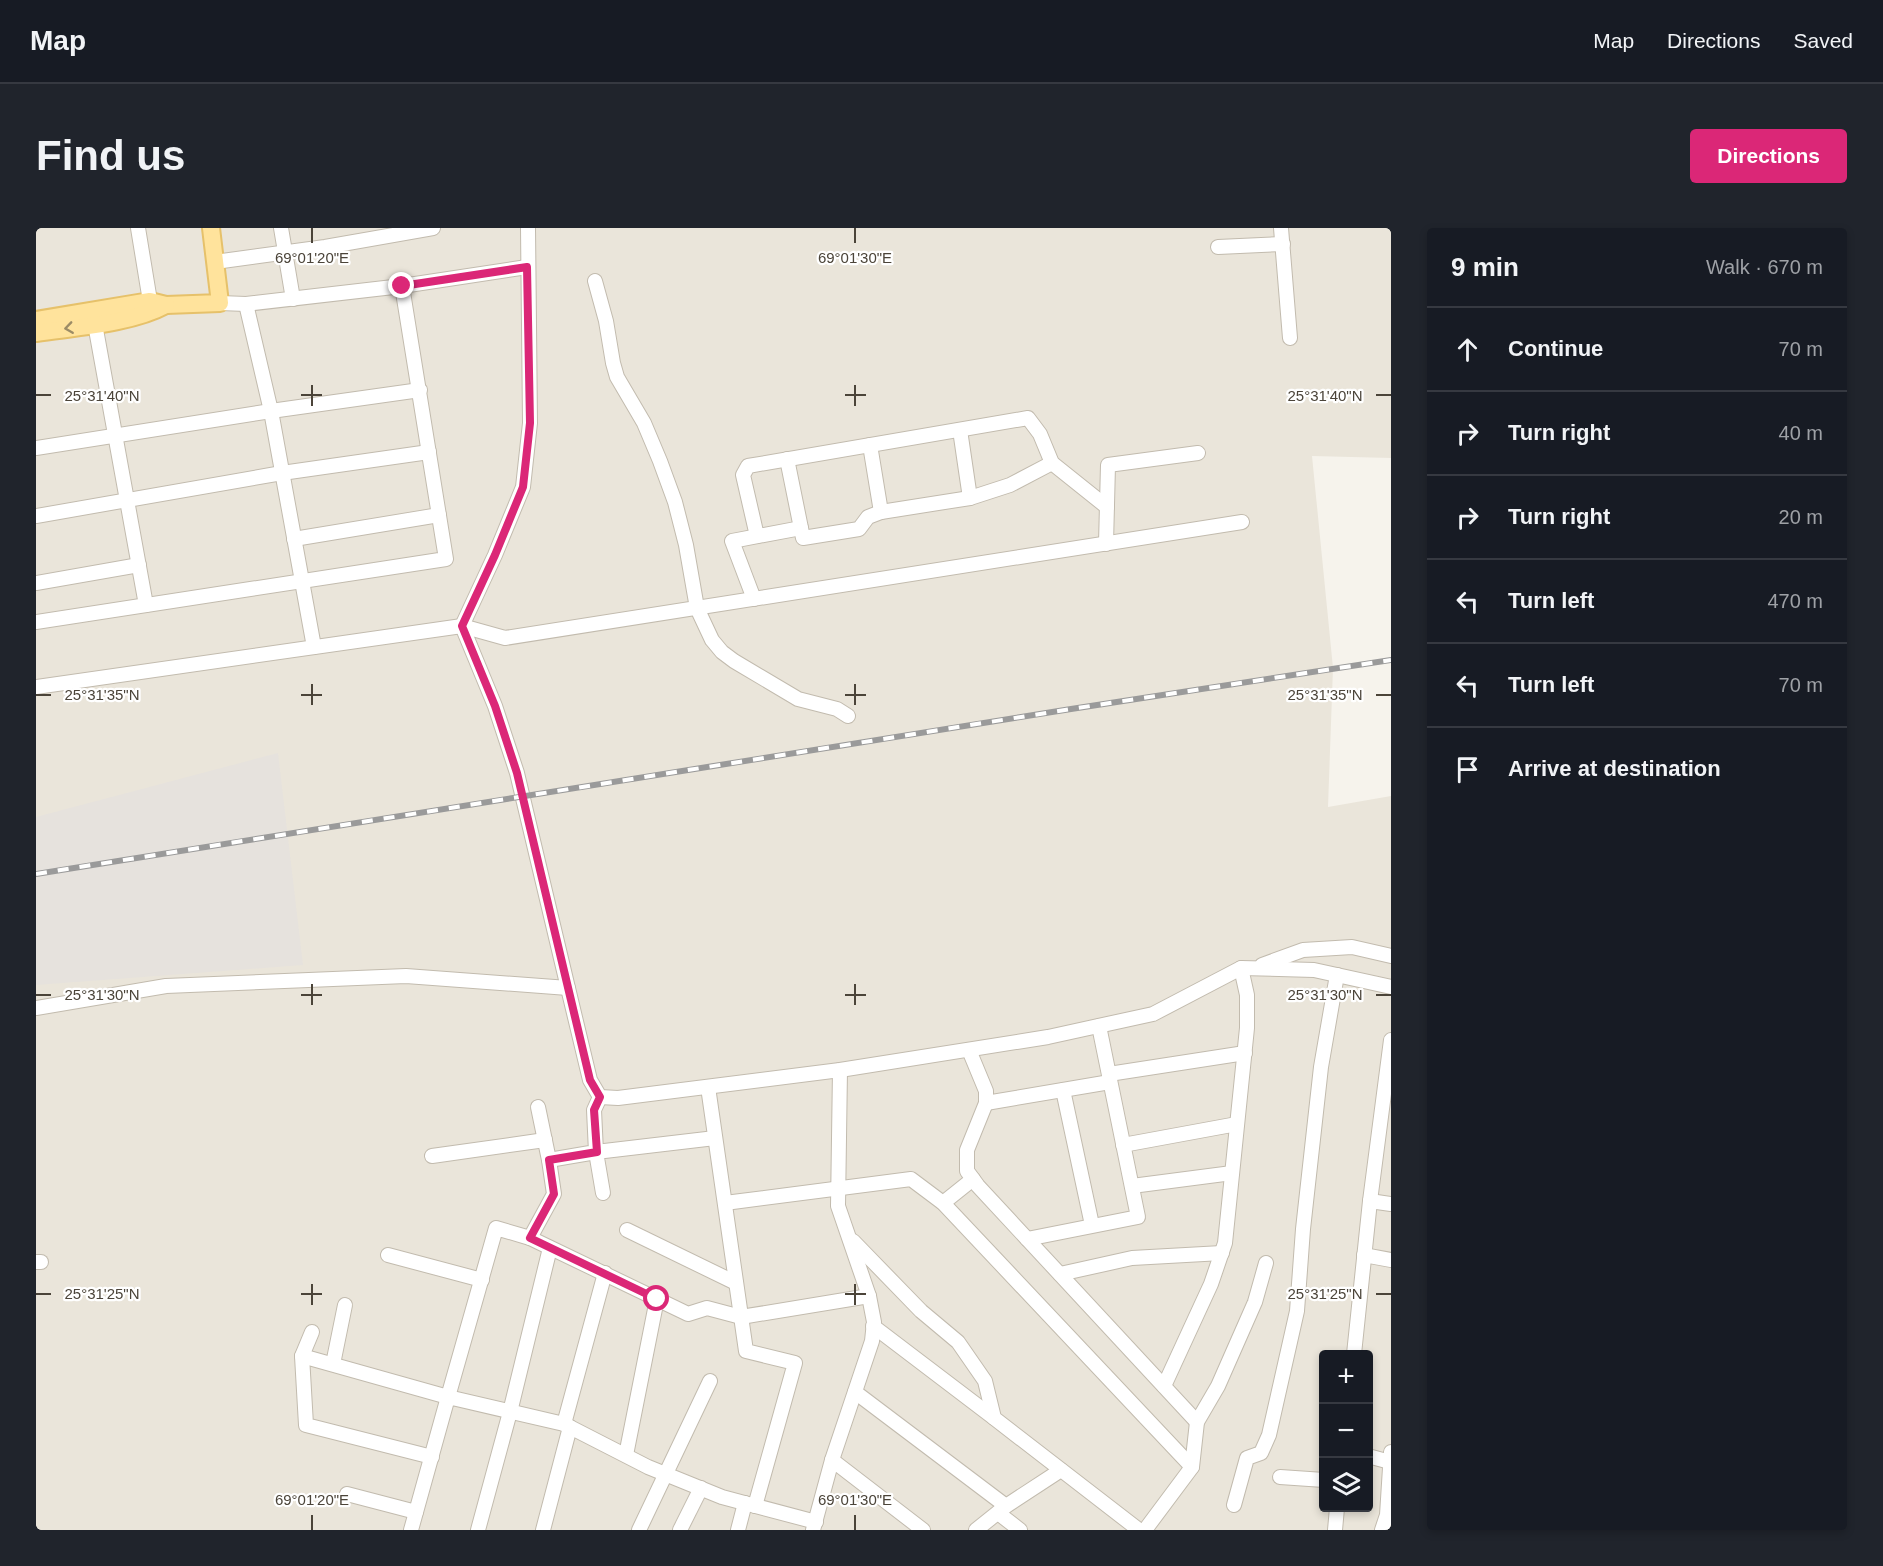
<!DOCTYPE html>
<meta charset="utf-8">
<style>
:root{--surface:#171b24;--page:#20242c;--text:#f1f3f6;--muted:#9ea1a6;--line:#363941;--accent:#db2777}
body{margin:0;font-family:Arial,sans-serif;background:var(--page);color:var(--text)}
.controls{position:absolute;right:18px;bottom:18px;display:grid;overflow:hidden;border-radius:6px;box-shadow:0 3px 9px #0003}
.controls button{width:54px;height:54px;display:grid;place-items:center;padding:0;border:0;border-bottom:2px solid var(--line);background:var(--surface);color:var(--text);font:30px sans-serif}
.stop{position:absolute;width:18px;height:18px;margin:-14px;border:4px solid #db2777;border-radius:50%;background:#fff}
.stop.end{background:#db2777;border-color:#fff;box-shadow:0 2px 6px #0008}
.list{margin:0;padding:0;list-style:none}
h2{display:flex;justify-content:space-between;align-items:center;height:78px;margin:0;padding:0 24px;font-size:26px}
h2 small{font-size:20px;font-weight:400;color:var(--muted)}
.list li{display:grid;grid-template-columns:39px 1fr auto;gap:18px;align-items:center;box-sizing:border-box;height:84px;padding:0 24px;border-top:2px solid var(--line)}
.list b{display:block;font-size:22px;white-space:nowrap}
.list em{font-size:20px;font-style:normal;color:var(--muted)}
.icon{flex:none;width:33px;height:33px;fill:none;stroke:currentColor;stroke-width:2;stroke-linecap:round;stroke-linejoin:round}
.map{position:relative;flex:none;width:1355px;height:1302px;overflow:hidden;border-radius:6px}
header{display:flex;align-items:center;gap:36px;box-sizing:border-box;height:84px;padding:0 30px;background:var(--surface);border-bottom:2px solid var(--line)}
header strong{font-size:28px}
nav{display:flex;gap:33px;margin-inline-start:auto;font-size:21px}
.intro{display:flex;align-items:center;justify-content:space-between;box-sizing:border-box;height:144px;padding:0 36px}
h1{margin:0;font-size:42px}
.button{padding:15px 27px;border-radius:6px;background:var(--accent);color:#fff;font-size:21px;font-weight:700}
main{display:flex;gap:36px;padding:0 36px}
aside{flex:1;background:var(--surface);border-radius:6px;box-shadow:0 3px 9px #0003}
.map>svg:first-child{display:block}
.residential{fill:#eae5da;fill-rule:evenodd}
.industrial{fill:#e6e2dd}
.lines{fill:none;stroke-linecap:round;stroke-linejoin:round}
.minor-casing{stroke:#c2bbae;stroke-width:16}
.major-casing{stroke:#e6c16a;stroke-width:20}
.minor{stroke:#fff;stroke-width:14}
.major{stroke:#ffe39c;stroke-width:16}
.rail-casing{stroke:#9a9a9a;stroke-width:6}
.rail{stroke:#fff;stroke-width:4;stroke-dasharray:11;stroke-linecap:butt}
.oneway{stroke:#9c8c66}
.route{stroke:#db2777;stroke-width:8}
.ticks{fill:none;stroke:#4b4439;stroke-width:2}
.ticks-label{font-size:15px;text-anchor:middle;fill:#4b4439;stroke:#fff;stroke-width:4.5;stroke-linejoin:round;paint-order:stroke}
</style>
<header>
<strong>Map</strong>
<nav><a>Map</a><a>Directions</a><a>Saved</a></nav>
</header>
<div class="intro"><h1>Find us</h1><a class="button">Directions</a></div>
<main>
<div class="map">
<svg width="1355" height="1302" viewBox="0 0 1355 1302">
<rect width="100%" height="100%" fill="#f6f3ec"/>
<!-- residential -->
<path class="residential" d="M0 0H1355V230L1276 228 1297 440 1292 579 1355 568V1302H0ZM1288 1126H1332V1280H1288Z"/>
<!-- industrial -->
<polygon class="industrial" points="242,525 267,737 0,757 0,589"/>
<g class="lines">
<!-- minor casing -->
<g class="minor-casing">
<g id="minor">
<polyline points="102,0 114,73"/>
<polyline points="245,0 257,71"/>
<polyline points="1245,0 1254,110"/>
<polyline points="1182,19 1247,16"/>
<polyline points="179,34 289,19 397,0"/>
<polyline points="559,53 570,93 577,135 581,149 608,195 624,233 639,274 650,317 661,380 676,412 686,424 698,433 762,471 801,481 812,488"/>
<polyline points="184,75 210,76 366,58 491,39"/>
<polyline points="210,76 235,183 278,419"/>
<polyline points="59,96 110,377"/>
<polyline points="924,202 934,270"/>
<polyline points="834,217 845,284"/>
<polyline points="0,220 235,183 384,162"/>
<polyline points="751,231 767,310 823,301 832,289 845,284 934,270 974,257 1016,235"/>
<polyline points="0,288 246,245 393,224"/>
<polyline points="721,308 707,247 712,238 992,190 1004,206 1016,235 1071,279"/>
<polyline points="258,311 403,287"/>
<polyline points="1070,316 1072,237 1162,225"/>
<polyline points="0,355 103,337"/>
<polyline points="718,371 696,313 765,300"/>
<polyline points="0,394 410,331 366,58"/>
<polyline points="0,459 426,398 469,410 1206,294"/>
<polyline points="1226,737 1267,722 1316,719 1355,728"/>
<polyline points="532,760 554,852 564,869 582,870 804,842 1012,809 1117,786 1205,740 1278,742 1355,759"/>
<polyline points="0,780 130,758 370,748 532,760 481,545 459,478 426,398 459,327 487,259 494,195 492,0"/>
<polyline points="933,822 950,863 950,875 931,922 931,943 942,958 1161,1194"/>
<polyline points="1073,846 1209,825"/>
<polyline points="672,859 710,1123 759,1135 719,1278"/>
<polyline points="1027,862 1056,997"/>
<polyline points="950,875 1074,854"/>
<polyline points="1087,917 1201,896"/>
<polyline points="396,928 509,912"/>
<polyline points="513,932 560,924 558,882 564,869"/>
<polyline points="1096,958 1196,945"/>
<polyline points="567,965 560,924 679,910"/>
<polyline points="1334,973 1355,976"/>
<polyline points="689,975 875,951 907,975 1156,1239"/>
<polyline points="907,975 937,951"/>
<polyline points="591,1002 700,1055"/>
<polyline points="494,1010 518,966 513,932 502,879"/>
<polyline points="991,1011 1102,989 1063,798"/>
<polyline points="817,1013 885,1083 922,1114 949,1153 958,1190 1103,1302"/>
<polyline points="352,1027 446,1052"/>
<polyline points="1328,1027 1355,1032"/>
<polyline points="0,1034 5,1034"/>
<polyline points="1024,1046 1096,1030 1186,1025"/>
<polyline points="837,1098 958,1190"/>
<polyline points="276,1104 266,1128 270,1197 396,1229"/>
<polyline points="1318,1126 1334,973 1355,812"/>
<polyline points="266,1128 412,1169 460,1000 494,1010 652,1086 671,1080 705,1089 833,1068"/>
<polyline points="297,1136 309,1077"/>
<polyline points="1128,1158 1175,1056 1189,1015 1211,800 1211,767 1205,740"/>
<polyline points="819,1164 970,1278"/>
<polyline points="528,1196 569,1045"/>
<polyline points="590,1227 621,1071"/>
<polyline points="1332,1228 1354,1234"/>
<polyline points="796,1232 887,1302"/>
<polyline points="1244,1249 1288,1252"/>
<polyline points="311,1266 380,1284"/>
<polyline points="1198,1277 1211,1230 1225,1225 1233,1207 1261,1083 1267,1001 1285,839 1301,747"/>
<polyline points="962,1285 984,1302"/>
<polyline points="375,1302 412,1169 528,1196 612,1239 686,1269 780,1294"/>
<polyline points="442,1302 474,1184 514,1020"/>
<polyline points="507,1302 534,1199"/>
<polyline points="603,1302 674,1153"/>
<polyline points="644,1302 665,1260"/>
<polyline points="702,1302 709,1275"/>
<polyline points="777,1302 796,1232 836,1113 838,1094 833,1068 802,978 804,842"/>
<polyline points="940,1302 970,1278 1025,1242"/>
<polyline points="1109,1302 1156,1239 1161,1194 1182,1158 1219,1074 1230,1035"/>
<polyline points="1299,1302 1301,1280"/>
<polyline points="1346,1302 1351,1287 1355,1224"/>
</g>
</g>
<!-- major casing -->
<g class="major-casing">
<g id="major">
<polyline points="0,92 114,73 130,77 184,75 175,0"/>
<path d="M0 105C40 99 95 96 130 77"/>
</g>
</g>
<!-- minor -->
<use href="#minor" class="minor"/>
<!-- major -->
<use href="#major" class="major"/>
<!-- rail casing -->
<g class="rail-casing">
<polyline id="rail" points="0,646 1035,481 1355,432"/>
</g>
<!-- rail -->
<use href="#rail" class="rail"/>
</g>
<!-- one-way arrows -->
<defs><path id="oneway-chevron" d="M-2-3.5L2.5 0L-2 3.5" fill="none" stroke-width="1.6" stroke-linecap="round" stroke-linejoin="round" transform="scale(1.5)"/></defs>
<use class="oneway" href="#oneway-chevron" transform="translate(33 100) rotate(172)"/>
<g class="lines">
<!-- route -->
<polyline class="route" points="366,58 491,39 494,195 487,259 459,327 426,398 459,478 481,545 554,852 564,869 558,882 561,924 513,932 518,966 494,1010 621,1071"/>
</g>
<!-- ticks -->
<path class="ticks" d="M276 0V15M819 0V15M276 157V178M819 157V178M0 167H15M265 167H286M809 167H830M1340 167H1355M276 456V477M819 456V477M0 467H15M265 467H286M809 467H830M1340 467H1355M276 756V777M819 756V777M0 767H15M265 767H286M809 767H830M1340 767H1355M276 1056V1077M819 1056V1077M0 1066H15M265 1066H286M809 1066H830M1340 1066H1355M276 1287V1302M819 1287V1302"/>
<g class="ticks-label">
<text x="276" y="35">69°01'20"E</text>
<text x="819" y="35">69°01'30"E</text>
<text x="66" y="173">25°31'40"N</text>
<text x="1289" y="173">25°31'40"N</text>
<text x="66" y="472">25°31'35"N</text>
<text x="1289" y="472">25°31'35"N</text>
<text x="66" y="772">25°31'30"N</text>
<text x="1289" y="772">25°31'30"N</text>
<text x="66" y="1071">25°31'25"N</text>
<text x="1289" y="1071">25°31'25"N</text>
<text x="276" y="1277">69°01'20"E</text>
<text x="819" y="1277">69°01'30"E</text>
</g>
</svg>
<div class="controls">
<button>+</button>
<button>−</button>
<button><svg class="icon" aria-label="layers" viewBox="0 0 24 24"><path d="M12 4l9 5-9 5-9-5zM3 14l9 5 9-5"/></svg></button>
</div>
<div class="stop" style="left:621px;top:1071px"></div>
<div class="stop end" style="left:366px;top:58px"></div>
</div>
<aside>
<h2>9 min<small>Walk · 670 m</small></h2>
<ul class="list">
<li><svg class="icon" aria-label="ahead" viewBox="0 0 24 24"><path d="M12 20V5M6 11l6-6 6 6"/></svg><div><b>Continue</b></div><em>70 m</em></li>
<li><svg class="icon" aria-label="right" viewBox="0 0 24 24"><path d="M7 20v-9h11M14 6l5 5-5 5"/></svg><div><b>Turn right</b></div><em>40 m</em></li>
<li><svg class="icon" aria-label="right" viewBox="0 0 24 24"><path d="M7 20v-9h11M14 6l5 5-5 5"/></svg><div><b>Turn right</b></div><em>20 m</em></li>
<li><svg class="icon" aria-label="left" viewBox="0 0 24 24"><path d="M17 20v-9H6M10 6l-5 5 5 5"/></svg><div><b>Turn left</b></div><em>470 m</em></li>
<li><svg class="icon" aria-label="left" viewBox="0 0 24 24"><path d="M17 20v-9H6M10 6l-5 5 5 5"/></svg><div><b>Turn left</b></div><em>70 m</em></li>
<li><svg class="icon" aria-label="arrive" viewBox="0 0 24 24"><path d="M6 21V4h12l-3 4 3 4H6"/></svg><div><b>Arrive at destination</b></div></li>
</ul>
</aside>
</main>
